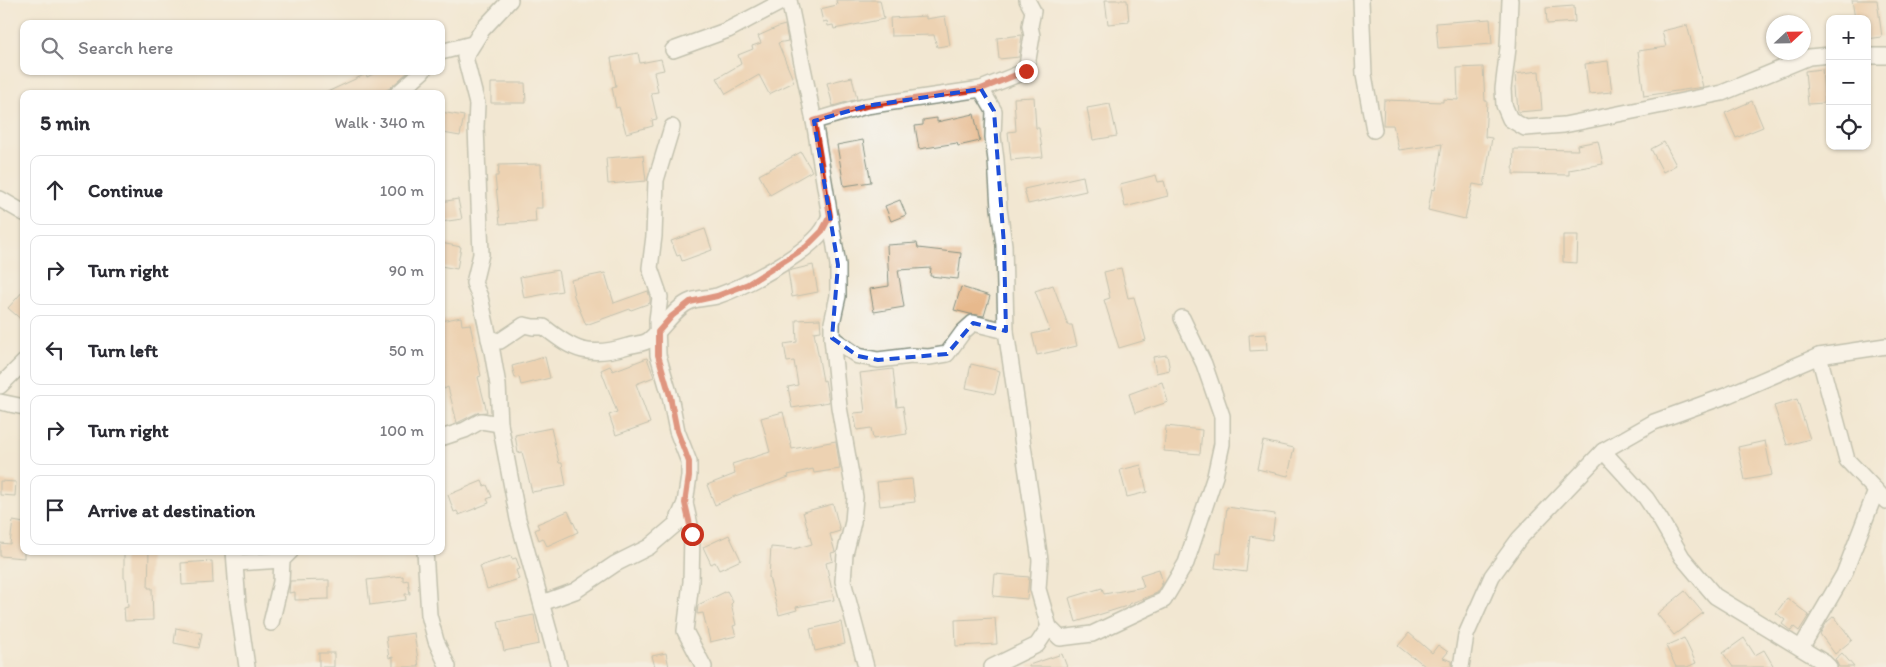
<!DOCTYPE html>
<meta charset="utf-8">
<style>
:root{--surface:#fff;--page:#f2f2f3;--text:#2b2b33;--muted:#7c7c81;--line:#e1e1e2}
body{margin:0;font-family:Itim,sans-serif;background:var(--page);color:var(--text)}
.controls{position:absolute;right:15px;top:15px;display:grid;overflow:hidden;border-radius:10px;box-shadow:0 1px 4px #0004}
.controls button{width:45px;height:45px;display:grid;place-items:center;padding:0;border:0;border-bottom:1px solid var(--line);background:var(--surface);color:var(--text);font:25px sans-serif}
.compass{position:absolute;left:1766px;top:15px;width:45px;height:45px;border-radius:50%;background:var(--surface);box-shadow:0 1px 4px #0004;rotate:68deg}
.stop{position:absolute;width:15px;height:15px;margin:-11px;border:4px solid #c8321e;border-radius:50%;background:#fff}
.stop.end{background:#c8321e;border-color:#fff;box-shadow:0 1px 5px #0008}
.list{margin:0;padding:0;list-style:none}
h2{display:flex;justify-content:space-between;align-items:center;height:65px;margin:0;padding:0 20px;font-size:21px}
h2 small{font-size:16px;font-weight:400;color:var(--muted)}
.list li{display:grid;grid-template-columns:32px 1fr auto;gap:15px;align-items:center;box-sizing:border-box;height:70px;margin:0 10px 10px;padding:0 10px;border:1px solid var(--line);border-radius:10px}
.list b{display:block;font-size:19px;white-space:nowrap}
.list em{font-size:16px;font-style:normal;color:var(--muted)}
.icon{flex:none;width:28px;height:28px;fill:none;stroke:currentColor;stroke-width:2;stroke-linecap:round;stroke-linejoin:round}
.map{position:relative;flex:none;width:1886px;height:667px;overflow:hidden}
.search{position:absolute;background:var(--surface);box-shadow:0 1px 4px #0004;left:20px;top:20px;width:425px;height:55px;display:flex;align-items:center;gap:12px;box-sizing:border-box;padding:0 18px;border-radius:10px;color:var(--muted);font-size:19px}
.panel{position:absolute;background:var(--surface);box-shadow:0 1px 4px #0004;left:20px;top:90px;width:425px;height:465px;border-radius:10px}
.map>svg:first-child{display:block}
.building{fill:#e7b98d}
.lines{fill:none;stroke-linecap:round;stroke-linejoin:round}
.minor-casing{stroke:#889283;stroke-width:18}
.minor{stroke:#fff;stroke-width:15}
.route{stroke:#c8321e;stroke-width:6}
.marked{fill:none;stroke:#1d4ed8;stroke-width:4;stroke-dasharray:10 6;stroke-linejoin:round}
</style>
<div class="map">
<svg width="1886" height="667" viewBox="0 0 1886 667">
<rect width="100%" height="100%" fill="#f6f6f2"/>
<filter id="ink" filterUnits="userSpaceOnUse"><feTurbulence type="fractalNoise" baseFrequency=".02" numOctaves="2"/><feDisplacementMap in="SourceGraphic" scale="10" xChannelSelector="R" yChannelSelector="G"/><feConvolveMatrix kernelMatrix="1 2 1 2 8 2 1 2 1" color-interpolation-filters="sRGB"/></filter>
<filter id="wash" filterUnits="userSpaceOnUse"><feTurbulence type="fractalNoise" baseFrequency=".0096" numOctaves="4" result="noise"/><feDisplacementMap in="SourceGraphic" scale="20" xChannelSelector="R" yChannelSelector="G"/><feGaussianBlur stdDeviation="1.12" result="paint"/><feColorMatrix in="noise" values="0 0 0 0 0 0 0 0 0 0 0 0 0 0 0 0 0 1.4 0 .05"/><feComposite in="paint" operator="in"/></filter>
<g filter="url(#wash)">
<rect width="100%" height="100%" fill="#f2e7d2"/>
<g id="blocks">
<!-- building -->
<g class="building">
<polygon points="836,0 880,0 884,19 834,29 833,25 828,26 827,21 823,22 820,9 837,5"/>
<polygon points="1105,0 1127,0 1129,22 1108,24"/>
<polygon points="1852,0 1877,0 1882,37 1867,39 1867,19 1855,19"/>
<polygon points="1574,6 1575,22 1547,24 1546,8"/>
<polygon points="926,16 926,19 945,16 950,45 937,47 934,35 891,36 890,18"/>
<polygon points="1490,19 1492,44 1438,48 1436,23"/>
<polygon points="785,25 788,41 778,43 794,82 769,94 759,75 726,94 717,78 741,64 738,55 753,49 752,46 761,43 758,36 778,27"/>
<polygon points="1687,25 1703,87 1644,96 1638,51 1666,47 1662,31"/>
<polygon points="1022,35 1019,57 999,59 997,38"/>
<polygon points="638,53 640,63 661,59 664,70 654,72 658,92 651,93 657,119 652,120 653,126 626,133 619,107 616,108 612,87 616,86 611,58"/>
<polygon points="1608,61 1612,92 1589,94 1585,64"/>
<polygon points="1483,67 1485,101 1487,101 1485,137 1492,138 1484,186 1473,184 1465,219 1428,210 1432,189 1435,190 1442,144 1399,150 1393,125 1383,125 1384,100 1443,102 1443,99 1458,100 1457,68"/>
<polygon points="1822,69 1825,103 1808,104 1805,71"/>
<polygon points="379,71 409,71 390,88 379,94 323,94 366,74 367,77"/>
<polygon points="1539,71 1542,110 1518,112 1515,74"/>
<polygon points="852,77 857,99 833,106 827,83"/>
<polygon points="491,83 525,83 526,103 491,103"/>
<polygon points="1034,97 1036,128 1039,128 1043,157 1011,160 1008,132 1016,131 1014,98"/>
<polygon points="1752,101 1763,127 1736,138 1725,113"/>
<polygon points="1110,104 1117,136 1093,140 1087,108"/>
<polygon points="441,112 464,116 460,136 443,133"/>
<polygon points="974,114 980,141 958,146 957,143 919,149 915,126 923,125 923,120 937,118 937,122"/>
<polygon points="863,140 871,182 844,186 837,145"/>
<polygon points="1598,141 1603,164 1569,170 1569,175 1513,174 1514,149 1578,150 1577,145"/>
<polygon points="1664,142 1676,165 1663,172 1651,149"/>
<polygon points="801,152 812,171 770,195 759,175"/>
<polygon points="643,155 646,181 608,184 606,158"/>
<polygon points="541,164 542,208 535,208 536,222 500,224 495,176 498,176 499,165"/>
<polygon points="1156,175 1158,182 1164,181 1168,196 1125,207 1120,184"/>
<polygon points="1083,176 1086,191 1028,204 1024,189"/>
<polygon points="458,199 462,219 441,222 441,202"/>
<polygon points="900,200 906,215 891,221 885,206"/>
<polygon points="705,229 712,250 682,261 680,255 677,256 671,241"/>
<polygon points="1563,235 1578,235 1577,263 1563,262"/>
<polygon points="441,243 461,247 457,269 441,266"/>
<polygon points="917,243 918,248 961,253 958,279 930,276 931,268 898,270 904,307 874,312 870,289 889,286 887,245"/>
<polygon points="813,265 818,292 792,297 788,271"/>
<polygon points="1121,268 1128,298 1134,297 1146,340 1119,348 1104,300 1110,298 1104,272"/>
<polygon points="558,270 562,291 524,298 520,277"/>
<polygon points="605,273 614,303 648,291 650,298 650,303 631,310 630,309 586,325 574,296 571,280"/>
<polygon points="1053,285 1068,325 1072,325 1077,346 1037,355 1032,334 1050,330 1035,291"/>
<polygon points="961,287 990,296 984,316 970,314 954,310"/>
<polygon points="24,290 24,322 8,308"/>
<polygon points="461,317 462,325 470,324 481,376 478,377 487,412 477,413 457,423 448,387 444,389 441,380 441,321"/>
<polygon points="820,319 821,331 814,332 823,381 825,380 829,402 792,408 788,387 798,385 794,361 787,362 784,344 797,342 796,320"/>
<polygon points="1266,334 1267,350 1250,351 1249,335"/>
<polygon points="1167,355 1170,370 1156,373 1153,357"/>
<polygon points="545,357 550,378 521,385 519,377 515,378 512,366"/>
<polygon points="647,358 654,377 636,384 650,423 616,435 609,415 617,412 601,370 610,366 613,371"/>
<polygon points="971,364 1000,371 995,394 966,388"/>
<polygon points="893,369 897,407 903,406 907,434 873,439 871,428 857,430 854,413 865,412 860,373"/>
<polygon points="1162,382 1168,402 1135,413 1129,394"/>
<polygon points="1797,399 1810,439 1787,445 1774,406"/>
<polygon points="783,412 792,449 836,441 840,469 814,473 813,469 788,475 789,477 735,496 715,505 707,485 735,474 732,464 770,452 761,418"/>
<polygon points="1166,426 1202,430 1200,454 1164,451"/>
<polygon points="551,428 559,463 562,463 566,486 532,492 522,452 518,453 515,435"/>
<polygon points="1263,441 1294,448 1288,476 1257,469"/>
<polygon points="1765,441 1772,475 1745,480 1738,447"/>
<polygon points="1141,465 1147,492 1127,497 1120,470"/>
<polygon points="912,479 915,502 880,506 877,482"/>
<polygon points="0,481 16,482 15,496 0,495"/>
<polygon points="482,481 484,486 487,485 492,497 487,499 489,503 459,515 457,511 454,512 448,495"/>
<polygon points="833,504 840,531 830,534 835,552 831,553 833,561 826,563 834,600 796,607 797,610 779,615 769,577 771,547 794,549 812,544 803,512"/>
<polygon points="1227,507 1275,514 1272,540 1250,536 1246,572 1215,568 1217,553 1221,554"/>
<polygon points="568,511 578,532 547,546 543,538 539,540 535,530 539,528 537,524"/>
<polygon points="13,521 24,523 24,558 0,556 0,543 10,544"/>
<polygon points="729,535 741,560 719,570 715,562 711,564 703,547"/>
<polygon points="124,551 149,551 148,588 152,588 153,620 125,621 124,608 128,607 126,579 124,578"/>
<polygon points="511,556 512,559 516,558 520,569 516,570 519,579 487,589 480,566"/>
<polygon points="212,561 213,583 182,585 181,563"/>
<polygon points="1159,569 1163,583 1160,584 1163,584 1157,593 1129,604 1130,605 1076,622 1069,598 1102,588 1104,594 1144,587 1140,575"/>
<polygon points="995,574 1029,577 1027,599 993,596"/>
<polygon points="403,576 403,581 408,580 410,594 405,594 406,600 370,605 367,580"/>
<polygon points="329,580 329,599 295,600 295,592 289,593 290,581"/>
<polygon points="727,591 733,602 731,604 736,625 733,626 736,636 710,642 703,613 697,614 698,605"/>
<polygon points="1685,591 1703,613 1674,635 1657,614"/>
<polygon points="1787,598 1809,615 1799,631 1794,627 1791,631 1782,624 1785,620 1776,613"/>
<polygon points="534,615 539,644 504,651 498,622"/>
<polygon points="1834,616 1852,640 1835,654 1820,634 1827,622"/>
<polygon points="995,618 997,644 956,646 955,620"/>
<polygon points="841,622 845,644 815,651 810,629"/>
<polygon points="176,628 202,633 199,648 174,643"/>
<polygon points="414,633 419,667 393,667 393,657 389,658 386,637"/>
<polygon points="1409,633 1432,653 1438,645 1448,652 1443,658 1452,661 1452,667 1426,667 1414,657 1413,658 1398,646"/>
<polygon points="1684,638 1696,663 1687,667 1676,667 1666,646"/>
<polygon points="1744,638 1755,655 1764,650 1774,667 1733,667 1723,653"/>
<rect x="319" y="653" width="15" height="14"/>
<polygon points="666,653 669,667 655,667 652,656"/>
<polygon points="1842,653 1854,667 1839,667 1835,659"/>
<polygon points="1062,654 1067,667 1029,667 1029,665"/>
</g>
</g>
</g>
<g filter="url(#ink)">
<use href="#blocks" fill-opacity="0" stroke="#889283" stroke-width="1"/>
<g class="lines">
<!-- minor casing -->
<g class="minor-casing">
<g id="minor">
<polyline points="510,0 482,30 465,57 477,104 476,127 481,254 474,283 480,297 492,351 498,385 500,424 518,519 559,667"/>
<polyline points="789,0 814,121 838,265 838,296 832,323 832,338 839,407 855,497 853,522 845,554 843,581 866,667"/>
<polyline points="1361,0 1364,75 1374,130"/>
<polyline points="1510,0 1508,48 1503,89 1504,105 1510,119 1525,128 1564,125 1722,93 1809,57 1830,55"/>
<polyline points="673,50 728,30 785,0"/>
<polyline points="441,52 472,44"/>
<polyline points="1867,56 1886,56"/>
<polyline points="981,89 1026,71 1032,36 1030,26 1033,11 1027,0"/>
<polyline points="397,94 423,71"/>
<polyline points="814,121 866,106 981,89 994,111 993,137 996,160 999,208 1004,245 1006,331 1040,560 1038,589 1049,627 1060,638 1092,634 1164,600 1186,563 1215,476 1222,444 1222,416 1204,364 1182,318"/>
<polyline points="0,199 24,213"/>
<polyline points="832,338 858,356 878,360 911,356 929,357 947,354 963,332 973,323 1006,331"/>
<path d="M489 339 500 341 524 325 533 327H544C574 351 589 358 628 346 634 344 644 344 649 340 663 329 675 307 691 301 699 298 709 298 717 296 744 287 807 254 823 230 826 226 827 221 830 216"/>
<polyline points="1819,356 1847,460 1886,501"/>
<polyline points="0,386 24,362"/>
<polyline points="0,402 24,407"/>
<polyline points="441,438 465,430 481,421 500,424"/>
<polyline points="1603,451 1646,498 1660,519 1682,557 1715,596 1825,663 1829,667"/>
<polyline points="685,503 692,534 691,582 685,631 704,667"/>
<polyline points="234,551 238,604 247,667"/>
<polyline points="425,551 429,615 436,641 448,667"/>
<polyline points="236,563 282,560 291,551"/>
<polyline points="542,603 575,591 615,564 649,547 676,524 685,503 689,476 689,462 677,431 670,396 658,355 657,320 660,297 650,268 654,236 656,180 672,127"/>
<polyline points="271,623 281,582 282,560"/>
<polyline points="1801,648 1844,574 1876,491"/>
<polyline points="992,667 1037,645 1049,627"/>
<polyline points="1461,667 1466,635 1492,576 1519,539 1603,451 1654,422 1728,395 1819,356 1886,346"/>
</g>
</g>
<!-- minor -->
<use href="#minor" class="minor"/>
</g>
</g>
<g class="lines" filter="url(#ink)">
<!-- route -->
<polyline class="route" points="692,534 685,503 689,476 689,462 677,431 670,396 658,355 658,332 672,316 690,302 717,296 748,284 806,247 822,231 830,216 814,121 866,106 981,89 1026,71"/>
</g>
<!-- marked area -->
<path d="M0 0H1886V667H0ZM981 89 994 111 1004 245 1006 331 973 323 947 354 878 360 858 356 832 338 838 265 814 121 866 106Z" fill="#f2e7d2" fill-opacity=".55" fill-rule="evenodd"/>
<path class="marked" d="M981 89 994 111 1004 245 1006 331 973 323 947 354 878 360 858 356 832 338 838 265 814 121 866 106Z"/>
</svg>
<div class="controls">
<button>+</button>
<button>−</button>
<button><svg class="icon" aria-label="locate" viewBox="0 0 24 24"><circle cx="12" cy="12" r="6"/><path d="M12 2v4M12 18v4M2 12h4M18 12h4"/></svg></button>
</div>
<svg class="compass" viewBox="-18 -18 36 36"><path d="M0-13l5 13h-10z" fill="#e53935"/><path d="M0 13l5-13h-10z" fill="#7c7c81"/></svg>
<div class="stop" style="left:692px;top:534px"></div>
<div class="stop end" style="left:1026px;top:71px"></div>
<div class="search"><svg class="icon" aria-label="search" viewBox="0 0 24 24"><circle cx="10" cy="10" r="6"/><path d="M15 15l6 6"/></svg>Search here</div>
<section class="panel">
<h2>5 min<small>Walk · 340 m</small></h2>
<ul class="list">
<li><svg class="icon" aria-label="ahead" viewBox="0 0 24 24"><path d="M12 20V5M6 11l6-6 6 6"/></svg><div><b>Continue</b></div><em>100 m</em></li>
<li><svg class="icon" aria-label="right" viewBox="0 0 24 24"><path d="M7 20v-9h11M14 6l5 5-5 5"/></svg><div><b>Turn right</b></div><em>90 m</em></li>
<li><svg class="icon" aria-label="left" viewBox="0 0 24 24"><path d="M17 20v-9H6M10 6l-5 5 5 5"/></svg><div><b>Turn left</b></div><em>50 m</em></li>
<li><svg class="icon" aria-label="right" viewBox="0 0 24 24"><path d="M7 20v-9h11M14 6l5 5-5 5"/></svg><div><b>Turn right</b></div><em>100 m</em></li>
<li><svg class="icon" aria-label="arrive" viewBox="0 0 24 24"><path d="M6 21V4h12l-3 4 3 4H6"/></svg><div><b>Arrive at destination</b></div></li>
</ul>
</section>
</div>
